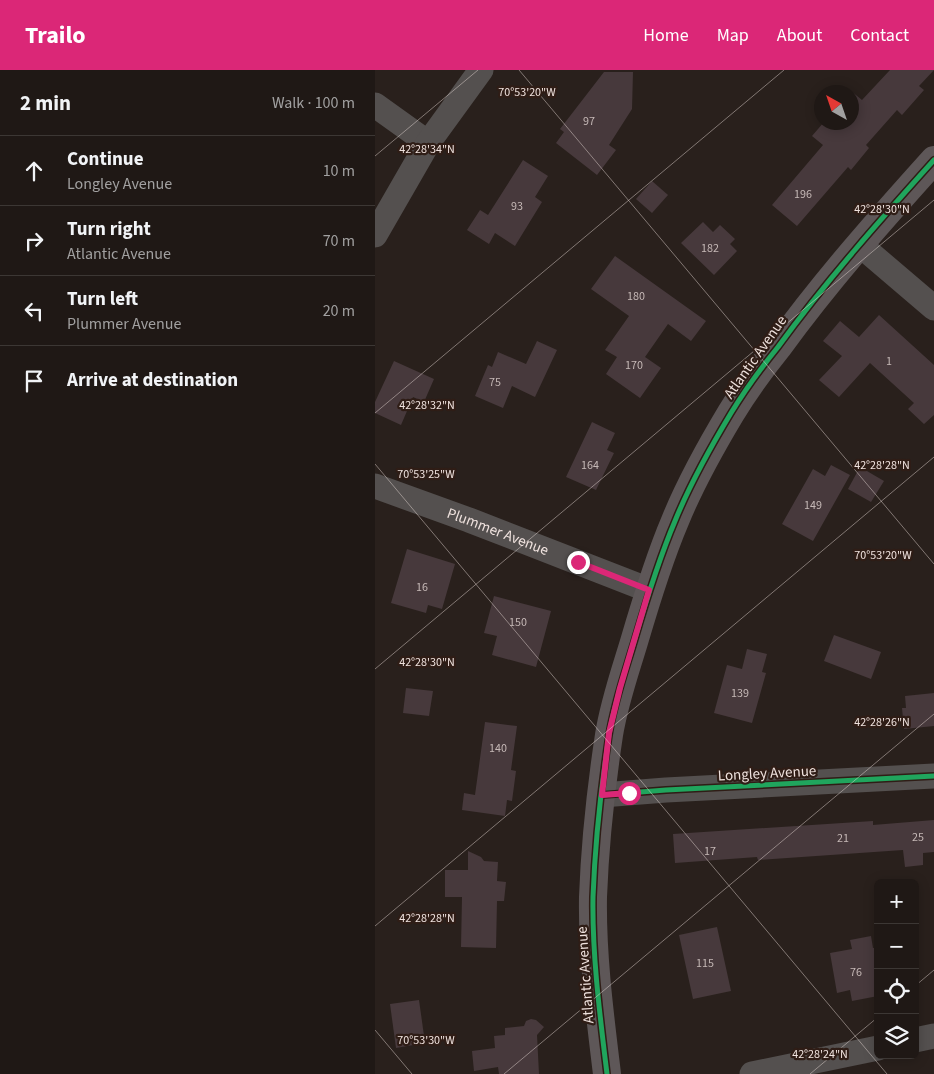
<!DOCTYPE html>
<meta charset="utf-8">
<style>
:root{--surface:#1f1815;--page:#27211e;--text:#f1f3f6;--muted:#a1a0a0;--line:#3c3734;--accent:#db2777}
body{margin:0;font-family:"Source Sans 3",sans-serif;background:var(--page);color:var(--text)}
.controls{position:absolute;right:15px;bottom:15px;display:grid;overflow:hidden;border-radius:8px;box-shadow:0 2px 12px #0003}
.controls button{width:45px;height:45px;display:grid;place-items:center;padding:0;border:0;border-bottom:1px solid var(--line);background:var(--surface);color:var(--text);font:25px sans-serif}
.compass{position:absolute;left:439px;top:15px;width:45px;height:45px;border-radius:50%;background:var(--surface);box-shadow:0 2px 12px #0003;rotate:320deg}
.stop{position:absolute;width:15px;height:15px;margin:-11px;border:4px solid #db2777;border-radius:50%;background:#fff}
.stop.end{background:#db2777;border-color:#fff;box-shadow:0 1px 5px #0008}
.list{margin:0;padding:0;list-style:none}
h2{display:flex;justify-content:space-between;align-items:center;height:65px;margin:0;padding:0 20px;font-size:21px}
h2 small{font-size:16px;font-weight:400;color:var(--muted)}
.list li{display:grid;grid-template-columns:32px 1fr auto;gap:15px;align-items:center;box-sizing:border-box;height:70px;padding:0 20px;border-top:1px solid var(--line)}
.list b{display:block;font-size:19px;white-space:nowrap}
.list p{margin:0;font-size:16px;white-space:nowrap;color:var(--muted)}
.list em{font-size:16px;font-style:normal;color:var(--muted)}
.icon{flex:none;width:28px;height:28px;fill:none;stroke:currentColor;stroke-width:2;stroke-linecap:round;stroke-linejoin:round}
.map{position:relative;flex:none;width:559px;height:1004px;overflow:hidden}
header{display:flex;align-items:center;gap:30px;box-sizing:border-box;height:70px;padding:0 25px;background:var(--accent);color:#fff}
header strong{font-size:24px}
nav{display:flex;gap:28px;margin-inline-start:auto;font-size:18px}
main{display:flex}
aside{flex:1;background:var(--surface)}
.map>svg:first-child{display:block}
.building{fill:#47393c}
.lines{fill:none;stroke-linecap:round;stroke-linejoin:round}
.street{stroke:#54504f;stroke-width:25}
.primary{stroke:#5e5758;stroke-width:28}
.cycleway-casing{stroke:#2f1d16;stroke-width:8}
.cycleway{stroke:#20a55d;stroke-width:5}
.route{stroke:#db2777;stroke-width:6}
.ticks{fill:none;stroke:#efe2de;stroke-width:1;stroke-opacity:0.45}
.labels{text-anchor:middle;stroke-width:4.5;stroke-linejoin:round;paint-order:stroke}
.number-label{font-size:12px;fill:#c5b8b6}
.street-label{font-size:15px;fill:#efe2de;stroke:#2f1d16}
.ticks-label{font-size:12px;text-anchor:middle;fill:#efe2de;stroke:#2f1d16;stroke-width:4.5;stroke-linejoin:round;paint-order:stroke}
</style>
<header>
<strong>Trailo</strong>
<nav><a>Home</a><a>Map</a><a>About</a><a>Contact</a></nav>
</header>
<main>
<aside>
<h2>2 min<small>Walk · 100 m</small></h2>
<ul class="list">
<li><svg class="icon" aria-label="ahead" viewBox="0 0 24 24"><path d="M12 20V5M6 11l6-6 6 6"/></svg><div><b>Continue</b><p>Longley Avenue</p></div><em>10 m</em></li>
<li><svg class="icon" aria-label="right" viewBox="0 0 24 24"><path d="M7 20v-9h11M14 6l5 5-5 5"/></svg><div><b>Turn right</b><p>Atlantic Avenue</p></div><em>70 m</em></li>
<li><svg class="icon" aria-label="left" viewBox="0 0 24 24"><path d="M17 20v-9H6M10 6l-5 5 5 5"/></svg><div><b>Turn left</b><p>Plummer Avenue</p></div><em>20 m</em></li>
<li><svg class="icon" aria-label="arrive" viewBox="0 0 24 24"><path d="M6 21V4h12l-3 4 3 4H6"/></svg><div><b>Arrive at destination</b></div></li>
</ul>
</aside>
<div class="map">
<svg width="559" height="1004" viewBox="0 0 559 1004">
<rect width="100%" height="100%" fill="#29201c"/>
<!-- building -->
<g class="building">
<polygon points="515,0 559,0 544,16 549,20 527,45 522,40 491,75 494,78 476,100 473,97 422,156 397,135 448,75 437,66 449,52 476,52 476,21 487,30"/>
<polygon points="229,2 258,2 257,39 234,75 241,80 222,105 181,73 189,62 185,59"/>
<polygon points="148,90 173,106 160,127 167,132 140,176 120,163 114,174 92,160 105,140 113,145"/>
<polygon points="277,111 293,125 277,143 261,129"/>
<polygon points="328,152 338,162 345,155 360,169 355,174 362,181 339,205 306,173"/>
<polygon points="240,186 331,251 316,271 293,254 270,287 286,298 265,328 231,304 242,287 230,280 254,246 216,219"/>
<polygon points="504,245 559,295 559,345 549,354 533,339 539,333 495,293 464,327 444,310 467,286 448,271 465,251 484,267"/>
<polygon points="162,271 182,280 160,327 137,316 128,338 100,326 113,295 117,297 123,282 151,294"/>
<polygon points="19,291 59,309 49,332 38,327 26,355 0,343 0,332"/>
<polygon points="217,352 240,363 232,380 239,383 221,420 191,407"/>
<polygon points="456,395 475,405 438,471 407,454 438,399 450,406"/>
<polygon points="485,397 509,411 496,432 473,419"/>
<polygon points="32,479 80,494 67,539 53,535 51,543 16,533"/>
<polygon points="119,526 176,541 161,597 117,585 122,566 109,563"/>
<polygon points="459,565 506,582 496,609 449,591"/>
<polygon points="372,579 392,584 387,602 391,603 377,653 339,643 352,595 367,599"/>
<polygon points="31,618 58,621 54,646 28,643"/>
<polygon points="559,623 559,656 529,659 527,638 531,638 530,626"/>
<polygon points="110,652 142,656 136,700 141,701 137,731 132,730 130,746 87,740 89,723 100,725"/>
<polygon points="559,750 559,782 548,783 548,795 530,797 528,780 383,790 382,787 300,793 298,764 498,751 498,755"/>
<polygon points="93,781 106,787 109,791 123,792 122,811 131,812 129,831 122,831 121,878 86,877 87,827 70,827 70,800 93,800"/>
<polygon points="342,857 356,921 318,929 304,865"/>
<polygon points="496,866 498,878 503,877 503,926 477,931 475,920 462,923 455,883 477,879 475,870"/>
<polygon points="44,930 50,973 21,978 15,934"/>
<polygon points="156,949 161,950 169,957 162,965 164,1004 124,1004 123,997 99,1001 97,981 120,978 119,966 130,965 130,958 149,956 151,951"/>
</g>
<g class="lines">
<!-- street -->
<g class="street">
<polyline points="0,35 53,73"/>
<polyline points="0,165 53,73 106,0"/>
<polyline points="484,174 559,238"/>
<path id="s1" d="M0 416 94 450 274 520"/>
<polyline points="227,725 291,720 559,706"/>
<polyline points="540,970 559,966"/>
<polyline points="377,1004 503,978"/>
</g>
<!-- primary -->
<path class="primary" d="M232 1004C225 946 217 885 218 827 220 773 226 718 234 665 239 633 250 602 259 572 271 531 283 491 300 451 315 414 335 378 356 343 370 320 386 298 403 277 451 211 505 150 559 90"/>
<!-- cycleway casing -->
<g class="cycleway-casing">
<g id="cycleway">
<polyline points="227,725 291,720 559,706"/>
<path d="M232 1004C225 946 217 885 218 827 220 773 226 718 234 665 239 633 250 602 259 572 271 531 283 491 300 451 315 414 335 378 356 343 370 320 386 298 403 277 451 211 505 150 559 90"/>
</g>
</g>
<!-- cycleway -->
<use href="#cycleway" class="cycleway"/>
</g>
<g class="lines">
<!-- route -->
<polyline class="route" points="203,492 274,520 245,618 234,663 227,725 254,723"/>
</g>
<!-- ticks -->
<path class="ticks" d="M144 0 559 494M0 86 103 0M0 343 409 0M0 394 512 1004M0 599 559 130M0 856 559 387M540 916 559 900M0 960 37 1004M129 1004 559 644M435 1004 503 947"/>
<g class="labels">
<!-- number labels -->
<g class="number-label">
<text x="214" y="55">97</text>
<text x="428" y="128">196</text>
<text x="142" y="140">93</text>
<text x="335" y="182">182</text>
<text x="261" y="230">180</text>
<text x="514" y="295">1</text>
<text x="259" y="299">170</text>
<text x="120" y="316">75</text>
<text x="215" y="399">164</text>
<text x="438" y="439">149</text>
<text x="47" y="521">16</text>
<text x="143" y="556">150</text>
<text x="365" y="627">139</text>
<text x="123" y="682">140</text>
<text x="543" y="771">25</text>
<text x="468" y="772">21</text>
<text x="335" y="785">17</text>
<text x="330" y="897">115</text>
<text x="481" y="906">76</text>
</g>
<!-- street labels -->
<g class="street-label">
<text transform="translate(380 287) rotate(-55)" y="5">Atlantic Avenue</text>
<text dy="5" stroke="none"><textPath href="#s1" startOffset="131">Plummer Avenue</textPath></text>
<text transform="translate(392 703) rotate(-3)" y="5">Longley Avenue</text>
<text transform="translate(210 905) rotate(-94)" y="5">Atlantic Avenue</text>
</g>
</g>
<g class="ticks-label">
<text x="152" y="26">70°53'20"W</text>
<text x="52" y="83">42°28'34"N</text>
<text x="507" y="143">42°28'30"N</text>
<text x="52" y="339">42°28'32"N</text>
<text x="507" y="399">42°28'28"N</text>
<text x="51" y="408">70°53'25"W</text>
<text x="508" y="489">70°53'20"W</text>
<text x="52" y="596">42°28'30"N</text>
<text x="507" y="656">42°28'26"N</text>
<text x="52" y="852">42°28'28"N</text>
<text x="51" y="974">70°53'30"W</text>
<text x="445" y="988">42°28'24"N</text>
</g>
</svg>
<div class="controls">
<button>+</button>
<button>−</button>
<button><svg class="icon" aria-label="locate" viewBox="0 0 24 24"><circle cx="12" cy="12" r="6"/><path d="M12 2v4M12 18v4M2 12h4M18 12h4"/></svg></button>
<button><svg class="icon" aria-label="layers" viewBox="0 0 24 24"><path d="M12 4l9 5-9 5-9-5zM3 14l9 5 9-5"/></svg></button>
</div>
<svg class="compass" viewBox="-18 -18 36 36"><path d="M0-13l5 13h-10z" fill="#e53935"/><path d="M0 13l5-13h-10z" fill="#a1a0a0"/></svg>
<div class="stop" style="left:254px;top:723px"></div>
<div class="stop end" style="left:203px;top:492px"></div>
</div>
</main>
